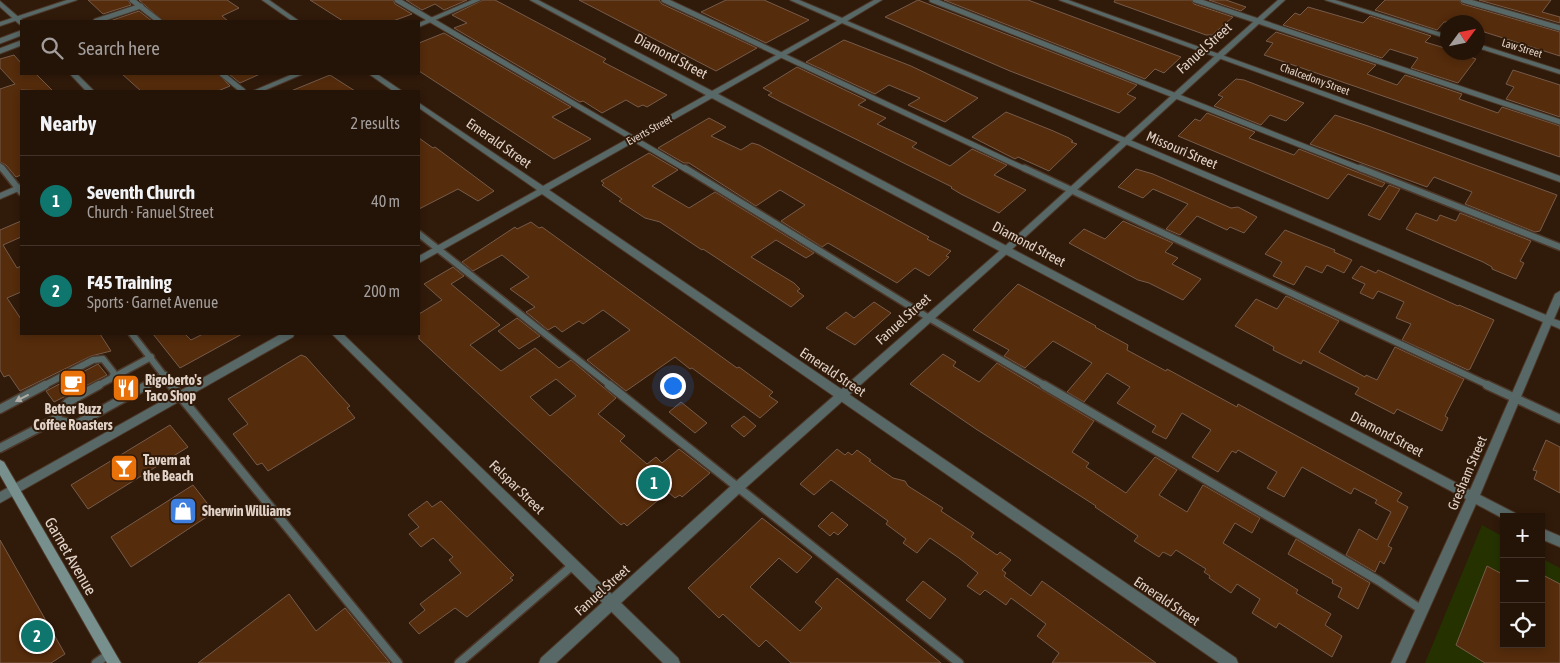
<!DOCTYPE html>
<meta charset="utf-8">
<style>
:root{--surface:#241408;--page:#302116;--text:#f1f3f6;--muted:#a39e9c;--line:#413329;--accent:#0f766e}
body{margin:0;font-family:"Asap Condensed",sans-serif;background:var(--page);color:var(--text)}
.controls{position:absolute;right:15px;bottom:15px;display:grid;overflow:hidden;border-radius:0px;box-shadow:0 2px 8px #0003}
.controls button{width:45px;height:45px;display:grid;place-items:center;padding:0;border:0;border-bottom:1px solid var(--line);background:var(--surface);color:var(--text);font:25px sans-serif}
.compass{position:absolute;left:1440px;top:15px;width:45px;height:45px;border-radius:50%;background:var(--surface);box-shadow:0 2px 8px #0003;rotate:57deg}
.you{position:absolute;left:672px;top:385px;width:18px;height:18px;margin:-12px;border:4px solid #fff;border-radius:50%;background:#1a73e8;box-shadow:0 0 0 8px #1a73e833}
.badge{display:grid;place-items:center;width:32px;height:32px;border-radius:50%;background:var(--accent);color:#fff;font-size:16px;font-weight:700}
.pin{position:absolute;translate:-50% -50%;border:2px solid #fff;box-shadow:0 1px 5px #0006}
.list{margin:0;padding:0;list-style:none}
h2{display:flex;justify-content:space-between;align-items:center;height:65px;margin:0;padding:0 20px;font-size:21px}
h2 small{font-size:16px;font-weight:400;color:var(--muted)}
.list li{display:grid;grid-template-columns:32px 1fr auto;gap:15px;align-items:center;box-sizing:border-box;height:90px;padding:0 20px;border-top:1px solid var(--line)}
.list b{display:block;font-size:19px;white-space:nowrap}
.list p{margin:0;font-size:16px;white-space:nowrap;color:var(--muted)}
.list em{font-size:16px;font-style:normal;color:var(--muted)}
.icon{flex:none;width:28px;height:28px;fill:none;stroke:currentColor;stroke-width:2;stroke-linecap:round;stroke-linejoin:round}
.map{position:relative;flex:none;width:1560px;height:663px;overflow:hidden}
.search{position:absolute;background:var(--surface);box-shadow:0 2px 8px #0003;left:20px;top:20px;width:400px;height:55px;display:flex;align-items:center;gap:12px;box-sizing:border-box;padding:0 18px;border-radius:0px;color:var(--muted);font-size:19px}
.panel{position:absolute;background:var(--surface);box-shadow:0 2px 8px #0003;left:20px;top:90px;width:400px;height:245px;border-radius:0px}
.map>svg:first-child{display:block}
.green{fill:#253200}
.building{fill:#552c0c;stroke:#765b4a;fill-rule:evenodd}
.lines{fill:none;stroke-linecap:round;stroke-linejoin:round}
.service-far2-casing{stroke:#4c3728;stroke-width:7}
.service-far1-casing{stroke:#4c3728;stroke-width:9}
.service-casing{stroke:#4c3728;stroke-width:11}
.minor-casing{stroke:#4c3728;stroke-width:2}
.tertiary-casing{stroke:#4c3728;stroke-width:2}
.secondary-casing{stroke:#4c3728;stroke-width:2}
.service-far2{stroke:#586866;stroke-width:5}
.service-far1{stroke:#586866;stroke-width:6}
.service{stroke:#586866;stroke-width:8}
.minor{fill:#586866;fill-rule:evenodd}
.tertiary{fill:#586866;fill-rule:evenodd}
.secondary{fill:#77908e;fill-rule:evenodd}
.oneway{fill:#b1ada6}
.labels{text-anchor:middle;stroke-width:4;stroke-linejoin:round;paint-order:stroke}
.far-street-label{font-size:11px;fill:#e1d2c8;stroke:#301a0a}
.street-label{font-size:14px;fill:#e1d2c8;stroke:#301a0a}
.poi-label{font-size:14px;font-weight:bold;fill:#e1d2c8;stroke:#301a0a;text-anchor:start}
.near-street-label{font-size:16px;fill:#e1d2c8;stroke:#301a0a}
</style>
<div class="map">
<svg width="1560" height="663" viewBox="0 0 1560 663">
<rect width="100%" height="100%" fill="#301a0a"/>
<!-- green -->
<polygon class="green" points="1482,525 1504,537 1504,644 1541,644 1541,558 1560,568 1560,663 1425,663"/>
<!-- building -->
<g class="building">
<polygon points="88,0 128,0 131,5 103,14"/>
<polygon points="139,0 227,0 239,8 222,16 228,21 163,21"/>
<polygon points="310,0 393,0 395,4 412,14 393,21 343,21"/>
<polygon points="406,0 467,0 444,10 435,4 422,10"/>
<polygon points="483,0 495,0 606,59 603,62 667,95 647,107 643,105 638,107 626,100 602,113 583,101 580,102 454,28 467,23 452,15"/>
<polygon points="579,0 659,0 662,4 757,48 716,71"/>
<polygon points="726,0 764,0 809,20 766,43 701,12"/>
<polygon points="918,0 1137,85 1127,94 1136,98 1119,113 1010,71 885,17"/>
<polygon points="944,0 1028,0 1181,57 1164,73 1155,69 1145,79"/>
<polygon points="1115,0 1191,0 1194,4 1233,17 1212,35 1206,35 1114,2"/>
<polygon points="1209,0 1226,0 1246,7 1241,11"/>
<polygon points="1385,0 1459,0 1462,4 1560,32 1560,56 1478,30 1478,22 1444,22 1437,30 1375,10"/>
<polygon points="1479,0 1551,0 1542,12 1560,17 1560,23"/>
<polygon points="1308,7 1363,23 1370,16 1431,36 1425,42 1448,49 1448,52 1456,52 1476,59 1458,83 1411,68 1418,58 1390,49 1382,58 1283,25 1295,13 1300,15"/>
<polygon points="139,11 152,21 110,21"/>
<polygon points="1276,32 1376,65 1367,74 1397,85 1405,75 1462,94 1459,99 1498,113 1502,107 1560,126 1560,157 1264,55 1273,43 1266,41"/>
<polygon points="444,33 571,107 552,117 591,139 554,159 419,71 419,43"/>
<polygon points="844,40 911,66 978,98 945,122 908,105 920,98 889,85 875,94 806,62"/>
<polygon points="14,55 21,63 21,74 36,74 53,91 21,90 21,175 16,177 6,165 0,162 0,89 15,84 0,68 0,59"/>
<polygon points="797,67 866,100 858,105 886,118 877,124 917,143 912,147 950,166 972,149 1007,165 994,175 1026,190 999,213 961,194 951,188 952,187 779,101 768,95 772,93 763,88"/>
<polygon points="1513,70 1560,85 1560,117 1506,99 1514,87 1506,84"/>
<polygon points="122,74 218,74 230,86 218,91 141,91"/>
<polygon points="229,74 260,74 240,83"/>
<polygon points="330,75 355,91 291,91"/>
<polygon points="1236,79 1244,80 1304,103 1286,121 1270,115 1261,125 1214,106 1223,97 1218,95"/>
<polygon points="1006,112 1051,130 1069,138 1073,141 1071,142 1077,144 1049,171 1018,157 1015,159 972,137"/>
<polygon points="1207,113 1255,132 1249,138 1294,155 1299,149 1385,183 1382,187 1348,174 1328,199 1178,136 1195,119 1200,121"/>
<polygon points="1335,115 1368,126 1557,195 1540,231 1535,232 1465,204 1472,192 1434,177 1427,187 1310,144"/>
<polygon points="709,118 726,127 711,136 741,150 752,143 759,145 929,237 927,239 951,251 946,256 949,257 929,276 915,268 897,283 828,243 822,247 781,221 805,205 780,190 756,206 689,163 684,163 658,148"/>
<polygon points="419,138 433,148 435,147 494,191 478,201 458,189 419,209"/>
<polygon points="649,153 678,170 652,186 689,208 715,192 814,253 806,258 776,240 751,257 794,283 800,289 797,291 804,296 791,307 703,249 702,250 660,222 645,218 619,201 622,199 602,185 604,183 601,181"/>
<polygon points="1136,169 1153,174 1231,208 1238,207 1257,217 1244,233 1230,227 1227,230 1197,216 1180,235 1166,229 1188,204 1153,189 1143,198 1118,187"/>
<polygon points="1389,185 1400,189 1380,220 1368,215"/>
<polygon points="1416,213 1437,221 1440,215 1456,221 1460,213 1531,241 1520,261 1524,263 1516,279 1492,269 1492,267 1483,262 1406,229"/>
<polygon points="21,221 21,237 3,245 17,268 21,266 21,292 7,298 21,319 21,334 100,334 111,351 91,356 20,391 9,375 4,377 0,370 0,230"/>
<polygon points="1123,221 1173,243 1165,252 1178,258 1172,264 1201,279 1183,300 1149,283 1138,280 1069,243 1084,229 1105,239"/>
<polygon points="531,222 539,228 542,227 737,368 739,367 773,392 769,396 778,402 760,418 692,368 690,369 675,357 626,391 587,360 630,330 603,310 583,324 579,321 562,332 555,326 548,330 526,312 535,307 510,289 529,277 502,255 473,271 462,262 515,227 517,229"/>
<polygon points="1285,230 1335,250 1334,252 1352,260 1344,273 1327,265 1322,273 1306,266 1294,285 1273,276 1282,262 1265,254"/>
<polygon points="1361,266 1376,273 1378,270 1458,306 1459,305 1494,320 1470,369 1468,370 1402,340 1411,324 1396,318 1404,302 1378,291 1373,299 1360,293 1365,284 1352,278"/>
<path d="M453 267 464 276 451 284 500 325 470 345 501 371 535 348 559 368 571 360 616 398 598 414 625 436 620 441 647 464 656 457 662 463 679 449 710 473 682 497 680 495 675 498 668 492 627 526 624 523 621 525 419 339V314L442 300 424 284ZM556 379 576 396 550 416 530 397Z"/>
<polygon points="1018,284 1096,326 1095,327 1128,345 1127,350 1166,371 1167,369 1237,407 1238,404 1402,493 1397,501 1408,507 1388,546 1392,548 1384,564 1380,561 1375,572 1346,555 1359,529 1377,540 1391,512 1375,503 1377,500 1354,488 1351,494 1302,467 1284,497 1267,488 1277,472 1238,450 1236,453 1232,451 1218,472 1192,457 1211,430 1182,413 1166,439 1152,432 1156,426 1117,403 1130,387 1107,373 1084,402 1067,392 1092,363 1053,341 1025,368 1004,356 1009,350 973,330"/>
<polygon points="1286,296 1339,321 1319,352 1365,377 1366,375 1377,380 1395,347 1464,379 1445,416 1448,418 1442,431 1397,409 1394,414 1355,394 1359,388 1303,360 1301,364 1273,350 1274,347 1235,326 1256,299 1277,309"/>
<polygon points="874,302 891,313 855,345 826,328 846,312 854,318"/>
<polygon points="517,318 540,336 519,349 498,331"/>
<polygon points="153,334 185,334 191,340 203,334 242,334 180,368"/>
<polygon points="943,354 956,362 953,366 979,382 997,363 1094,421 1072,452 1089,463 1086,467 1126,493 1155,457 1177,470 1159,495 1187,512 1203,485 1260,518 1252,533 1235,523 1223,543 1298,590 1296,593 1331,614 1325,625 1342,636 1332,657 1279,623 1276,628 1252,613 1260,599 1237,584 1231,593 1209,578 1210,576 1204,572 1206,569 1176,550 1171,556 1163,552 1159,557 1134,541 1138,536 1095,507 1096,506 976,429 910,384"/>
<polygon points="301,355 306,357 338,393 350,406 347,408 355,418 268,471 262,463 257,465 233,434 248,424 228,399"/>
<polygon points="98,364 107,375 54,402 46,391"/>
<polygon points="681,402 707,423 695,433 669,412"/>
<polygon points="744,416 756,426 744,437 731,426"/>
<polygon points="170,425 188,447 88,509 71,485"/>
<polygon points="1546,440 1560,447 1560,493 1534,479 1537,471 1533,470"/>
<polygon points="837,449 845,455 848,452 852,455 857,450 871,460 869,461 893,478 905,481 908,486 943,508 941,511 974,533 971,537 997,555 1000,552 1011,560 1002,570 1006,573 1004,576 1031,596 1042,581 1156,663 1052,663 1059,653 1037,636 1046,624 1011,598 1006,605 985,590 980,595 967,586 978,573 959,558 930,538 917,553 903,543 906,539 886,524 888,521 831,480 814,495 800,484"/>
<polygon points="193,485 214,512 131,567 111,537"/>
<polygon points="427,501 432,507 441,501 514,575 510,578 513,580 467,617 455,608 419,634 409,623 425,610 420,604 461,573 449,560 453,557 433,538 421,547 409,534 419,527 408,515"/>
<polygon points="832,512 848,525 838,535 834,532 830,536 818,526"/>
<polygon points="762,518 812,557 797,573 779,558 750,587 800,631 822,608 815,602 837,578 941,663 791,663 766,640 759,647 723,614 719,618 688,588"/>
<polygon points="1296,539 1370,583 1358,609 1338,597 1342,588 1332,583 1333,580 1288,554"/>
<polygon points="0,540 65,654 51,663 0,663"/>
<polygon points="1487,566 1504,575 1504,644 1541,644 1541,574 1560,584 1560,663 1485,663 1456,645"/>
<polygon points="923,581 946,599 930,619 906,600"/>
<polygon points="289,594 316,631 345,608 390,663 198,663"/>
</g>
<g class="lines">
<!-- service-far2 casing -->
<g class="service-far2-casing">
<g id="service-far2">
<polyline points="132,0 159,21"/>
<polyline points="397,0 687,170"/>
<polyline points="664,0 1027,170"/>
<polyline points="932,0 1364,170"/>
<polyline points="1195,0 1560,122"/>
<polyline points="1463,0 1560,28"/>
<polyline points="96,21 141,6"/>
<polyline points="0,41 21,33"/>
<polyline points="0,51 21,43"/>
<polyline points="222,74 243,91"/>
<polyline points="0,166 3,170"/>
</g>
</g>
<!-- service-far1 casing -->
<g class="service-far1-casing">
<g id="service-far1">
<polyline points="2,168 21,192"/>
<polyline points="685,168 929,318 1046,386"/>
<polyline points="1024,168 1490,386"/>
<polyline points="1360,168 1560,247"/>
<polyline points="419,234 611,386"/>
<polyline points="132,334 172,386"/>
<polyline points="112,378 151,357"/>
<polyline points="43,386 93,360 103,359 114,373 112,378 97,386"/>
<polyline points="145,386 165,375"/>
</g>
</g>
<!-- service casing -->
<g class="service-casing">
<g id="service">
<polyline points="171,385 398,663"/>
<polyline points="609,385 959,663"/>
<polyline points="1044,385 1379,581 1422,610"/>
<polyline points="1487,385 1560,419"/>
<polyline points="0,409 45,385"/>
<polyline points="54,420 77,424 147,385"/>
<polyline points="0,448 54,420 68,402 99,385"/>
<polyline points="96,663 109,654"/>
<polyline points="459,663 573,565"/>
</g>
</g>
<!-- minor casing -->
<g class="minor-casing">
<g id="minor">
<polygon points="262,0 269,0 299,21 292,21"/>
<polygon points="472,0 481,0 419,27 419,23"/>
<path d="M530 0H538L712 91 837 21 790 0H799L842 18 874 0H882L847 21 1546 315 1555 294 1560 291V305L1554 319 1560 321V329L1551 325 1480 495 1515 513 1517 517H1504V519L1476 504 1405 663H1391L1466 499 712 98 549 190 1236 658 1238 663H1219L542 194 419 263V256L537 190 419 108V103L543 186 706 95ZM842 23 1543 322 1470 490 718 94Z"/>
<polygon points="1059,0 1068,0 1560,176 1560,182"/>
<polygon points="1325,0 1335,0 1448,35 1448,39"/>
<polygon points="0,1 23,21 21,21 21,25 19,24 0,7"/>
<polygon points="1478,44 1560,70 1560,74 1478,48"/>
<polygon points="70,74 77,74 94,91 86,91"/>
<polygon points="293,74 303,74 263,91 253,91"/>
<polygon points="369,74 377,74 402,91 393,91"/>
<polygon points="21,184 21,190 0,199 0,193"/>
<polygon points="281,334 294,334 293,337 0,503 0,492"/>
<polygon points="332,334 343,334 678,658 680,663 663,663"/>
<polygon points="1541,528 1560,536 1560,547 1541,539"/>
</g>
</g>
<!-- tertiary casing -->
<g class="tertiary-casing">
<g id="tertiary">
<polygon points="67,0 77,0 0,26 0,22"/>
<polygon points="1278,0 1285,0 1010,251 741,492 556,663 539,663 541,658 733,484 1004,247 1216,55"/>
</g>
</g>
<!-- secondary casing -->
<g class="secondary-casing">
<polygon id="secondary" points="0,460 4,462 121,663 107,663 0,475"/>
</g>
<!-- service-far2 -->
<use href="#service-far2" class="service-far2"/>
<!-- service-far1 -->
<use href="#service-far1" class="service-far1"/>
<!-- service -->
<use href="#service" class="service"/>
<!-- minor -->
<use href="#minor" class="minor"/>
<!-- tertiary -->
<use href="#tertiary" class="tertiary"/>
<!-- secondary -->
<use href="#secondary" class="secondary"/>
</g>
<!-- one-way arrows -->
<defs><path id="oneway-solid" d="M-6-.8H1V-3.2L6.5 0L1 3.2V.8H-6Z" transform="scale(1.25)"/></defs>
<use class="oneway" href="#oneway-solid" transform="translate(22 398) rotate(153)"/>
<!-- icons -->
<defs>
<g id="cafe-square" transform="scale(1.4375)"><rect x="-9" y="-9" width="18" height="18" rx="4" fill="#e8710a" stroke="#301a0a"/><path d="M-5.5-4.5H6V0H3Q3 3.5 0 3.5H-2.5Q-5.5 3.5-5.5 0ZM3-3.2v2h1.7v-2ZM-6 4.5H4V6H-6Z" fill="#fff"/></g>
<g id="restaurant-square" transform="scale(1.4375)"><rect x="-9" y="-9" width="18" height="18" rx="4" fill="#e8710a" stroke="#301a0a"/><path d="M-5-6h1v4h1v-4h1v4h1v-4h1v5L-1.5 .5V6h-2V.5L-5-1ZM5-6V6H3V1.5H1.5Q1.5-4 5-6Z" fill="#fff"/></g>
<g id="bar-square" transform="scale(1.4375)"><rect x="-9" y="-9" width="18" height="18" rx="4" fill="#e8710a" stroke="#301a0a"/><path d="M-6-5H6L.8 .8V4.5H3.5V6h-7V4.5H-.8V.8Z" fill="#fff"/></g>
<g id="shop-square" transform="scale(1.4375)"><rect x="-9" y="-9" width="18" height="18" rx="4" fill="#3f7fe0" stroke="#301a0a"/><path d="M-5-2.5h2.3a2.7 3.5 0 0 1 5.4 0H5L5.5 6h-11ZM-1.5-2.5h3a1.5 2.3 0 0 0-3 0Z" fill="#fff"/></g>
</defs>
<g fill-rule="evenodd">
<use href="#cafe-square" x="73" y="383"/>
<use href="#restaurant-square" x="126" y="388"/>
<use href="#bar-square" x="124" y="468"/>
<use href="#shop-square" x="183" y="511"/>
</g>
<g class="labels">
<!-- far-street labels -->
<g class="far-street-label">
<text transform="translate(1522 48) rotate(17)" y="4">Law Street</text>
<text transform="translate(1315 79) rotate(20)" y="4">Chalcedony Street</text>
<text transform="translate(649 130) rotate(-29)" y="4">Everts Street</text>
</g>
<!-- street labels -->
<g class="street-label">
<text transform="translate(1204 48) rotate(-42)" y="5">Fanuel Street</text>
<text transform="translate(671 56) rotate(28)" y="5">Diamond Street</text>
<text transform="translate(499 143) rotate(35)" y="5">Emerald Street</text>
<text transform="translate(1182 150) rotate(23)" y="5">Missouri Street</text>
<text transform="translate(1029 244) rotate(28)" y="5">Diamond Street</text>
<text transform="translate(903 319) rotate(-42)" y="5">Fanuel Street</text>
<text transform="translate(833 372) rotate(34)" y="5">Emerald Street</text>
<text transform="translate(1387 434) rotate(28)" y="5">Diamond Street</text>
<text transform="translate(1467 473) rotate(-67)" y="5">Gresham Street</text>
<text transform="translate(517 487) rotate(44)" y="5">Felspar Street</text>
<text transform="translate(602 590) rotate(-42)" y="5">Fanuel Street</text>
<text transform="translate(1167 601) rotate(34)" y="5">Emerald Street</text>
</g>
<!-- poi labels -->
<g class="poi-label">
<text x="145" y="385">Rigoberto's<tspan x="145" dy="16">Taco Shop</tspan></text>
<text x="73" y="414" text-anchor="middle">Better Buzz<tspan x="73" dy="16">Coffee Roasters</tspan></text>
<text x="143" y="465">Tavern at<tspan x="143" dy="16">the Beach</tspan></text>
<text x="202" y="516">Sherwin Williams</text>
</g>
<!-- near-street labels -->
<g class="near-street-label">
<text transform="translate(71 556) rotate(60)" y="6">Garnet Avenue</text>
</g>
</g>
</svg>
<div class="controls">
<button>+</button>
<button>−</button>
<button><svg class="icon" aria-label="locate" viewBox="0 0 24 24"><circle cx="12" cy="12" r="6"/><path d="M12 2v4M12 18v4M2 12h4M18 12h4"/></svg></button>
</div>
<svg class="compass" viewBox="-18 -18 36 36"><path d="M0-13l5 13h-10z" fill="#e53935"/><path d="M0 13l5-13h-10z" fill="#a39e9c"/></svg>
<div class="you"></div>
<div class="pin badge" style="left:654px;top:483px">1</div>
<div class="pin badge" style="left:37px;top:636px">2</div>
<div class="search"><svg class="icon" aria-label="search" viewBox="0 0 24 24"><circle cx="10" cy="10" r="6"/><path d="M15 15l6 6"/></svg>Search here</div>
<section class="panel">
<h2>Nearby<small>2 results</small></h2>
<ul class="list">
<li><span class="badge">1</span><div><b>Seventh Church</b><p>Church · Fanuel Street</p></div><em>40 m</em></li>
<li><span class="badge">2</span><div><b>F45 Training</b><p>Sports · Garnet Avenue</p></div><em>200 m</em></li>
</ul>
</section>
</div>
